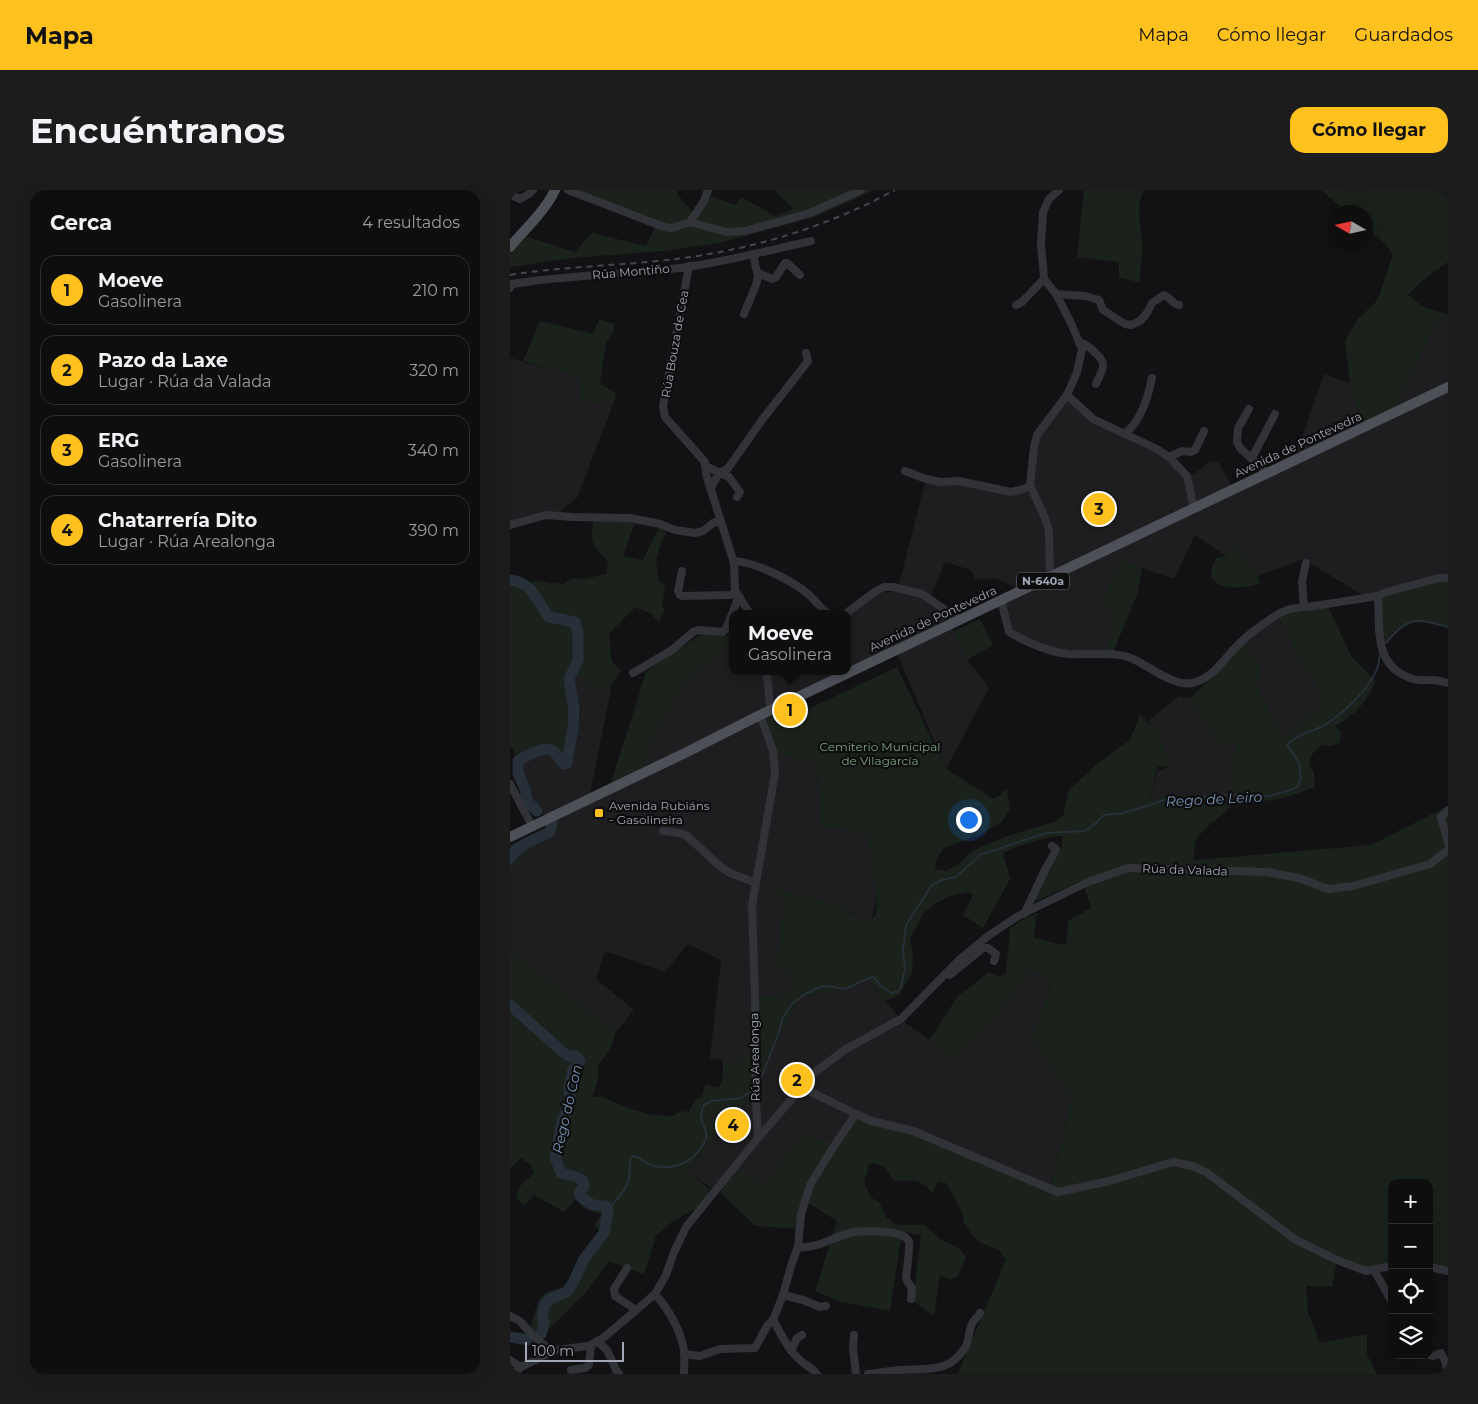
<!DOCTYPE html>
<html lang="es">
<meta charset="utf-8">
<style>
:root{--surface:#0e0e0f;--page:#1c1c1d;--text:#f1f3f6;--muted:#9b9c9e;--line:#2e2e2f;--accent:#ffc11e}
body{margin:0;font-family:Montserrat,sans-serif;background:var(--page);color:var(--text)}
.controls{position:absolute;right:15px;bottom:15px;display:grid;overflow:hidden;border-radius:10px;box-shadow:0 5px 20px #0002}
.controls button{width:45px;height:45px;display:grid;place-items:center;padding:0;border:0;border-bottom:1px solid var(--line);background:var(--surface);color:var(--text);font:25px sans-serif}
.compass{position:absolute;left:818px;top:15px;width:45px;height:45px;border-radius:50%;background:var(--surface);box-shadow:0 5px 20px #0002;rotate:279deg}
.scale{position:absolute;left:15px;bottom:12px;width:99px;box-sizing:border-box;padding-left:5px;border:2px solid #a2a7b5;border-top:0;font-size:14px;line-height:18px;white-space:nowrap;color:#a2a7b5;-webkit-text-stroke:4px #0d0d0e;paint-order:stroke}
.you{position:absolute;left:458px;top:629px;width:18px;height:18px;margin:-12px;border:4px solid #fff;border-radius:50%;background:#1a73e8;box-shadow:0 0 0 8px #1a73e833}
.badge{display:grid;place-items:center;width:32px;height:32px;border-radius:50%;background:var(--accent);color:#111;font-size:16px;font-weight:700}
.pin{position:absolute;translate:-50% -50%;border:2px solid #fff;box-shadow:0 1px 5px #0006}
.popup{position:absolute;left:219px;top:420px;width:122px;height:65px;box-sizing:border-box;display:grid;place-content:center;border-radius:10px;background:var(--surface);filter:drop-shadow(0 1px 4px #0005);font-size:16px;white-space:nowrap;color:var(--muted)}
.popup b{font-size:19px;color:var(--text)}
.popup::after{content:'';position:absolute;left:50%;top:100%;margin-left:-10px;border:10px solid transparent;border-top-color:var(--surface)}
.list{margin:0;padding:0;list-style:none}
h2{display:flex;justify-content:space-between;align-items:center;height:65px;margin:0;padding:0 20px;font-size:21px}
h2 small{font-size:16px;font-weight:400;color:var(--muted)}
.list li{display:grid;grid-template-columns:32px 1fr auto;gap:15px;align-items:center;box-sizing:border-box;height:70px;margin:0 10px 10px;padding:0 10px;border:1px solid var(--line);border-radius:15px}
.list b{display:block;font-size:19px;white-space:nowrap}
.list p{margin:0;font-size:16px;white-space:nowrap;color:var(--muted)}
.list em{font-size:16px;font-style:normal;color:var(--muted)}
.icon{flex:none;width:28px;height:28px;fill:none;stroke:currentColor;stroke-width:2;stroke-linecap:round;stroke-linejoin:round}
.map{position:relative;flex:none;width:938px;height:1184px;overflow:hidden;border-radius:15px}
header{display:flex;align-items:center;gap:30px;box-sizing:border-box;height:70px;padding:0 25px;background:var(--accent);color:#111}
header strong{font-size:24px}
nav{display:flex;gap:28px;margin-inline-start:auto;font-size:18px}
.intro{display:flex;align-items:center;justify-content:space-between;box-sizing:border-box;height:120px;padding:0 30px}
h1{margin:0;font-size:35px}
.button{padding:12px 22px;border-radius:15px;background:var(--accent);color:#111;font-size:18px;font-weight:700}
main{display:flex;gap:30px;padding:0 30px}
aside{flex:1;background:var(--surface);border-radius:15px;box-shadow:0 5px 20px #0002}
.map>svg:first-child{display:block}
.built{fill:#1e1e21}
.green{fill:#1a221b}
.lines{fill:none;stroke-linecap:round;stroke-linejoin:round}
.stream{stroke:#272f38;stroke-width:2}
.river{stroke:#272f38;stroke-width:11}
.minor{stroke:#323339;stroke-width:8}
.major{stroke:#4e5058;stroke-width:10}
.rail{stroke:#45474e;stroke-width:2;stroke-dasharray:6 5;stroke-linecap:butt}
.poi-dot{fill:#ffc11e;stroke:#0d0d0e;stroke-width:2}
.labels{text-anchor:middle;stroke-width:4.5;stroke-linejoin:round;paint-order:stroke}
.shield{fill:#0d0d0e;stroke:#757983;stroke-width:1}
.shield-label{font-size:11px;font-weight:bold;fill:#a2a7b5}
.street-label{font-size:12px;fill:#a2a7b5;stroke:#0d0d0e}
.park-label{font-size:12px;fill:#77a27c;stroke:#0d0d0e}
.poi-label{font-size:12px;fill:#a2a7b5;stroke:#0d0d0e;text-anchor:start}
.water-label{font-size:14px;font-style:italic;fill:#7593b4;stroke:#0d0d0e}
</style>
<header>
<strong>Mapa</strong>
<nav><a>Mapa</a><a>Cómo llegar</a><a>Guardados</a></nav>
</header>
<div class="intro"><h1>Encuéntranos</h1><a class="button">Cómo llegar</a></div>
<main>
<aside>
<h2>Cerca<small>4 resultados</small></h2>
<ul class="list">
<li><span class="badge">1</span><div><b>Moeve</b><p>Gasolinera</p></div><em>210 m</em></li>
<li><span class="badge">2</span><div><b>Pazo da Laxe</b><p>Lugar · Rúa da Valada</p></div><em>320 m</em></li>
<li><span class="badge">3</span><div><b>ERG</b><p>Gasolinera</p></div><em>340 m</em></li>
<li><span class="badge">4</span><div><b>Chatarrería Dito</b><p>Lugar · Rúa Arealonga</p></div><em>390 m</em></li>
</ul>
</aside>
<div class="map">
<svg width="938" height="1184" viewBox="0 0 938 1184">
<rect width="100%" height="100%" fill="#121214"/>
<!-- built -->
<g class="built">
<polygon points="938,123 938,388 857,408 794,369 748,386 724,354 716,366 685,345 664,389 609,370 592,417 603,421 597,465 536,460 499,442 491,410 507,403 504,397 486,388 465,389 461,380 435,372 419,410 444,428 444,441 457,470 470,485 479,498 436,579 386,461 253,521 268,563 308,574 310,636 356,641 367,707 361,730 348,728 327,714 263,698 273,712 267,778 281,781 281,805 245,806 245,863 229,873 200,868 211,770 178,754 155,782 95,761 86,789 124,820 106,842 0,761 0,669 40,641 42,632 17,611 8,583 8,571 19,564 39,559 45,562 54,574 57,573 63,538 64,519 59,489 61,483 70,485 83,498 102,494 79,608 128,586 143,550 173,494 222,452 222,481 338,481 338,424 371,399 375,402 387,402 416,289 501,302 519,295 527,245 557,205 583,229 647,259 682,286 700,271 709,273 723,299 793,266 787,261 814,184 840,193 852,238 883,223 924,136"/>
<polygon points="0,168 69,187 81,213 104,212 67,308 45,326 0,335"/>
<polygon points="765,428 774,435 778,441 786,468 795,477 804,491 811,511 812,518 800,525 781,544 770,544 747,496 750,480 737,461 737,447"/>
<polygon points="669,506 680,508 699,540 726,549 724,605 655,605 640,611 647,581 661,576 646,536 643,538 638,531"/>
<polygon points="520,780 542,789 521,849 562,906 540,998 291,946 254,994 231,980 201,998 177,980 204,948 209,919 213,918 248,895 261,861 291,807 335,799 357,789 391,829 444,869 503,806"/>
</g>
<!-- green -->
<g class="green">
<polygon points="67,0 167,0 168,5 185,25 191,15 200,6 226,15 231,7 265,26 284,19 264,0 365,0 304,27 210,53 153,61 63,68 0,77 0,64 15,46 65,62 82,43 136,56 146,35"/>
<path d="M574 0H634C625 19 631 32 632 52 633 65 630 79 630 92L609 88V72L567 67Z"/>
<polygon points="811,0 938,0 938,72 911,92 898,105 913,117 937,124 924,136 884,223 852,238 840,193 835,151 848,129 865,113 869,106 883,64 873,52 856,37 856,22 837,22"/>
<polygon points="89,129 105,134 104,140 96,153 90,194 106,203 104,212 81,213 71,211 69,187 13,171 30,131 83,144"/>
<path d="M84 327 126 329 113 366 133 370 149 337H158L148 362 146 371 149 391 155 395 152 418 155 419 149 432 140 423 125 417 99 444 102 472 111 481 102 494 83 499 70 485 61 483C59 497 64 506 64 519 65 537 58 553 59 571L54 574C50 569 46 561 39 559 30 558 16 566 8 571L0 554V386L21 392 31 391 41 393 54 394 63 388 74 389 96 384 98 371C80 354 80 352 84 327Z"/>
<path d="M724 353 748 386 750 394C739 397 722 400 710 395 707 394 704 390 701 387L702 377 706 368 716 366Z"/>
<polygon points="609,370 632,378 628,402 602,465 597,465 603,421 592,416"/>
<path d="M938 388V437C906 428 898 426 876 453L869 428 868 406Z"/>
<path d="M817 414 841 466 866 491C858 511 844 526 825 536L831 542 830 552 822 556 811 555 803 563 799 574 804 582 805 597 774 608 729 615 722 614C714 627 690 638 685 653 684 658 684 665 684 670L861 655 938 616V1081L919 1077V993H882V1077L856 1081 827 1070 822 1097 796 1096 798 1122 810 1153 857 1144V1165L867 1184H448L496 1069 488 1059 473 1054 462 1045 454 1033 452 1022 436 993 428 992 422 1003C413 989 399 990 384 991 376 978 375 974 359 973L357 983 354 991 360 1007 369 1012 376 1027 387 1035H415L431 1050 449 1058 456 1067 448 1086 440 1090 430 1085 424 1126 403 1111 411 1045 392 1042 380 1121 331 1112 305 1101 327 1031 295 1011 290 1039 245 1036 211 1003 216 992 231 979 254 994 291 946 326 953 346 924 403 941 540 998 562 906 521 849 542 790 520 780 503 806 444 869 419 850 448 806 479 782 488 787 496 784 500 738 512 730 527 723 524 748 556 755 558 731 581 718 572 690 526 711V706L552 657V646C531 647 512 655 493 663L500 689 473 738 453 725 463 705 458 702 440 706 426 713 413 724 400 749 403 762 402 783 390 804 376 811 357 789 335 799 291 807C272 841 252 873 246 912L209 919 204 948 177 980 202 1002 194 1014 163 1031 146 1046 134 1084 99 1071 77 1101 28 1150 19 1142C22 1133 26 1112 33 1105 38 1099 48 1101 54 1096 63 1089 65 1075 71 1066 77 1057 84 1050 89 1040L84 1035 91 1025 74 1018 66 1009 54 1022 24 1005 15 1015 6 1008 10 996 24 983 21 975 11 968 0 979V761L106 842C102 856 98 865 88 875 89 888 87 896 82 907H92L122 919 142 925 164 926 170 921 179 922C182 915 184 908 192 907L195 894 205 898 210 896 213 886V870L229 873 235 863H245V806L281 804V781L267 778 273 712 262 697 334 716 343 726 361 730 366 725 367 707 356 642 310 636 308 574 268 563 253 524 288 507 294 521 387 477 436 579 484 609 497 599 500 620 491 633 466 646 434 658 426 670 425 679 437 681 451 672 462 661 500 645 544 632 553 626 558 601 586 575 620 550 630 524 643 538 646 536 661 576 647 577 640 611 655 605H720L726 549 709 556 680 508 706 484 737 447C737 461 737 464 750 471V480L747 496 770 544 781 543 800 525 812 518C810 503 804 488 794 476 792 473 788 470 786 467 780 457 781 444 774 435 771 432 767 430 765 428L778 420Z"/>
<polygon points="470,429 483,455 457,470 444,441"/>
<polygon points="191,444 222,446 222,452 173,494 143,550 128,586 99,599 136,482"/>
<path d="M50 631 51 636C46 645 35 649 26 656 16 663 5 674 0 686V655Z"/>
</g>
<g class="lines">
<!-- stream -->
<g class="stream">
<path d="M876 453C898 426 906 428 938 437"/>
<path d="M249 893 268 845 273 827 282 814 295 804 309 797 318 796 335 799 357 789 363 787 371 796 381 803 387 802 391 797 395 778 393 761 396 735 422 695 432 690 446 687 470 665 536 643 575 641 586 633 594 625 613 623 640 615 654 610 715 605 760 606 781 600 788 596 791 588 789 573 777 555C787 545 798 543 811 537 830 527 859 499 867 479 869 474 869 468 870 463"/>
<path d="M98 1020 112 1003 119 991 120 969 124 966C133 968 134 973 141 975 160 981 182 974 192 956 193 954 195 952 196 949 198 942 192 934 191 926 191 923 193 918 194 915L202 911 230 908 241 902"/>
</g>
<!-- river -->
<g class="river">
<path d="M0 390C22 392 27 411 39 427L65 432 68 445V470L59 489 64 519 63 538 57 573 54 574C50 570 47 564 43 561 34 555 16 566 8 571V583L15 599 17 611 27 621"/>
<path d="M0 668C8 654 27 649 40 642L42 632"/>
<polyline points="0,815 54,863 59,866 65,866 70,871 63,879 59,898 61,911 52,932 45,967 51,983 67,987 73,991 74,997 70,1001 70,1006 82,1015 96,1016 98,1020 94,1043 74,1069 63,1093 57,1102 42,1108 35,1114 32,1125 34,1133 31,1144"/>
<polyline points="0,1147 19,1150"/>
</g>
<!-- minor -->
<g class="minor">
<polyline points="58,0 154,37 162,38 180,32 216,42 235,41 300,23 351,0"/>
<polyline points="0,1 1,5 10,9 19,4 23,0"/>
<polyline points="180,32 194,11 198,0"/>
<polyline points="179,76 153,216 155,227 195,272 196,284 224,373 225,400 240,424"/>
<polyline points="248,83 262,89 266,87 275,73 277,73 290,85"/>
<path d="M0 98 2 94C60 84 119 85 177 77 219 71 260 60 301 51"/>
<path d="M546 104 575 106 589 110 593 120 615 134 621 135 630 131 637 123 642 113 654 105C660 107 662 114 669 115"/>
<polyline points="506,115 512,112 534,89"/>
<polyline points="234,124 246,95 248,87 243,64"/>
<path d="M569 152C576 153 592 167 593 174 594 180 588 188 586 194"/>
<polyline points="557,205 583,229 647,259 659,267 677,286 684,319"/>
<polyline points="739,219 728,238 727,252 730,258 757,283"/>
<path d="M614 244C631 232 638 208 642 188"/>
<polyline points="740,266 744,264 765,224"/>
<polyline points="659,267 672,261 681,262 685,260 694,241"/>
<polyline points="195,276 219,287 230,302 227,307"/>
<polyline points="395,281 416,289 430,292 449,291 501,302 514,299 520,295"/>
<polyline points="201,298 209,283 217,279 221,274 252,230 295,175 298,171 296,163"/>
<polyline points="0,335 36,325 62,327 120,328 150,334 165,340 185,343 193,341 203,333 211,331"/>
<path d="M223 371C243 371 284 391 299 405 306 411 311 419 319 424"/>
<polyline points="172,381 168,401 170,405 173,406 220,405 224,404 225,400"/>
<polyline points="540,387 539,340 535,328 520,295 524,257 527,245 557,205 567,182 572,159 560,131 546,104 534,89 533,76 531,54 533,22 539,9 549,0"/>
<path d="M868 406C870 439 863 477 903 489 909 491 916 490 923 490 928 490 933 492 938 493"/>
<path d="M491 410 499 442C518 453 537 462 559 464 578 465 606 461 623 469 639 476 664 497 682 493 703 489 714 468 728 455 737 445 765 424 777 420 785 417 796 417 804 416 825 413 846 409 868 406L876 402 929 388H938"/>
<polyline points="794,417 792,391 796,373"/>
<polyline points="335,424 366,401 374,397 383,397 412,404 450,430"/>
<path d="M256 481C259 494 258 507 261 520"/>
<polyline points="123,483 162,460 183,442 188,440 213,442 216,439 229,406"/>
<polyline points="0,594 22,636"/>
<polyline points="938,620 931,627 938,653"/>
<polyline points="153,641 170,643 177,646 211,677 220,683 246,693"/>
<polyline points="514,724 536,678 545,662 546,659 542,656"/>
<polyline points="440,785 473,758 478,758 486,764 484,771"/>
<polyline points="291,897 346,924 362,931 403,941 548,1002 599,991 663,972 682,976 696,982 786,1050 827,1070 856,1081 882,1076"/>
<polyline points="248,948 305,882 336,859 391,829 450,769 478,746 508,726 578,692 618,678 757,682 789,688 818,699 843,696 920,674 938,660"/>
<path d="M288 1057C308 1059 324 1046 344 1042 354 1041 395 1039 399 1052 400 1058 397 1079 396 1087L397 1091 402 1098 401 1109"/>
<polyline points="919,1077 938,1081"/>
<polyline points="117,1078 104,1099 105,1106 126,1120"/>
<polyline points="864,1080 882,1112"/>
<path d="M145 1104C159 1120 170 1139 174 1160 175 1168 174 1176 174 1184"/>
<polyline points="273,1105 293,1110 310,1117 316,1116"/>
<polyline points="0,1126 10,1131 24,1147 43,1162"/>
<path d="M263 1130C271 1144 279 1161 291 1171 297 1176 302 1178 307 1184"/>
<polyline points="344,1145 343,1158 346,1184"/>
<polyline points="87,1151 97,1160 106,1180 109,1184"/>
<polyline points="281,1161 287,1148 292,1145"/>
<polyline points="174,1164 190,1166 210,1159 245,1158 257,1136 263,1130 273,1105 281,1076 288,1057 291,1025 300,995 324,956 346,924"/>
<polyline points="919,1165 923,1166 931,1163 935,1171 938,1183"/>
<polyline points="0,1170 11,1177"/>
<polyline points="61,1180 75,1178 79,1175 81,1155"/>
<polyline points="4,1184 11,1177 46,1160 78,1156 92,1149 145,1104 156,1085 164,1062 176,1037 248,948 246,912 245,806 242,716 265,583 263,561 250,525"/>
<path d="M358 1184C369 1183 379 1181 390 1180 417 1178 438 1184 455 1158 460 1150 458 1139 463 1132 465 1128 468 1128 470 1123"/>
</g>
<!-- major -->
<g class="major">
<path d="M0 57C15 39 35 21 45 0"/>
<polyline points="0,647 175,563 250,525 938,197"/>
</g>
<!-- rail -->
<path class="rail" d="M0 85C49 77 98 76 147 71 231 63 311 40 385 0"/>
</g>
<!-- markers -->
<rect class="poi-dot" x="84" y="618" width="10" height="10" rx="2.5"/>
<g class="labels">
<!-- shield labels -->
<rect class="shield" x="507" y="382.5" width="52" height="17" rx="4"/>
<g class="shield-label">
<text x="533" y="395">N-640a</text>
</g>
<!-- street labels -->
<g class="street-label">
<text transform="translate(121 82) rotate(-5)" y="4">Rúa Montiño</text>
<text transform="translate(165 154) rotate(-80)" y="4">Rúa Bouza de Cea</text>
<text transform="translate(788 255) rotate(-25)" y="4">Avenida de Pontevedra</text>
<text transform="translate(423 429) rotate(-25)" y="4">Avenida de Pontevedra</text>
<text transform="translate(675 680) rotate(2)" y="4">Rúa da Valada</text>
<text transform="translate(245 867) rotate(-91)" y="4">Rúa Arealonga</text>
</g>
<!-- park labels -->
<g class="park-label">
<text x="370" y="561">Cemiterio Municipal<tspan x="370" dy="14">de Vilagarcía</tspan></text>
</g>
<!-- poi labels -->
<g class="poi-label">
<text x="99" y="620">Avenida Rubiáns<tspan x="99" dy="14">- Gasolineira</tspan></text>
</g>
<!-- water labels -->
<g class="water-label">
<text transform="translate(704 609) rotate(-3)" y="5">Rego de Leiro</text>
<text transform="translate(57 919) rotate(-77)" y="5">Rego do Con</text>
</g>
</g>
</svg>
<div class="controls">
<button>+</button>
<button>−</button>
<button><svg class="icon" aria-label="locate" viewBox="0 0 24 24"><circle cx="12" cy="12" r="6"/><path d="M12 2v4M12 18v4M2 12h4M18 12h4"/></svg></button>
<button><svg class="icon" aria-label="layers" viewBox="0 0 24 24"><path d="M12 4l9 5-9 5-9-5zM3 14l9 5 9-5"/></svg></button>
</div>
<svg class="compass" viewBox="-18 -18 36 36"><path d="M0-13l5 13h-10z" fill="#e53935"/><path d="M0 13l5-13h-10z" fill="#9b9c9e"/></svg>
<div class="scale">100 m</div>
<div class="you"></div>
<div class="pin badge" style="left:280px;top:520px">1</div>
<div class="popup"><b>Moeve</b>Gasolinera</div>
<div class="pin badge" style="left:287px;top:890px">2</div>
<div class="pin badge" style="left:589px;top:319px">3</div>
<div class="pin badge" style="left:223px;top:935px">4</div>
</div>
</main>
